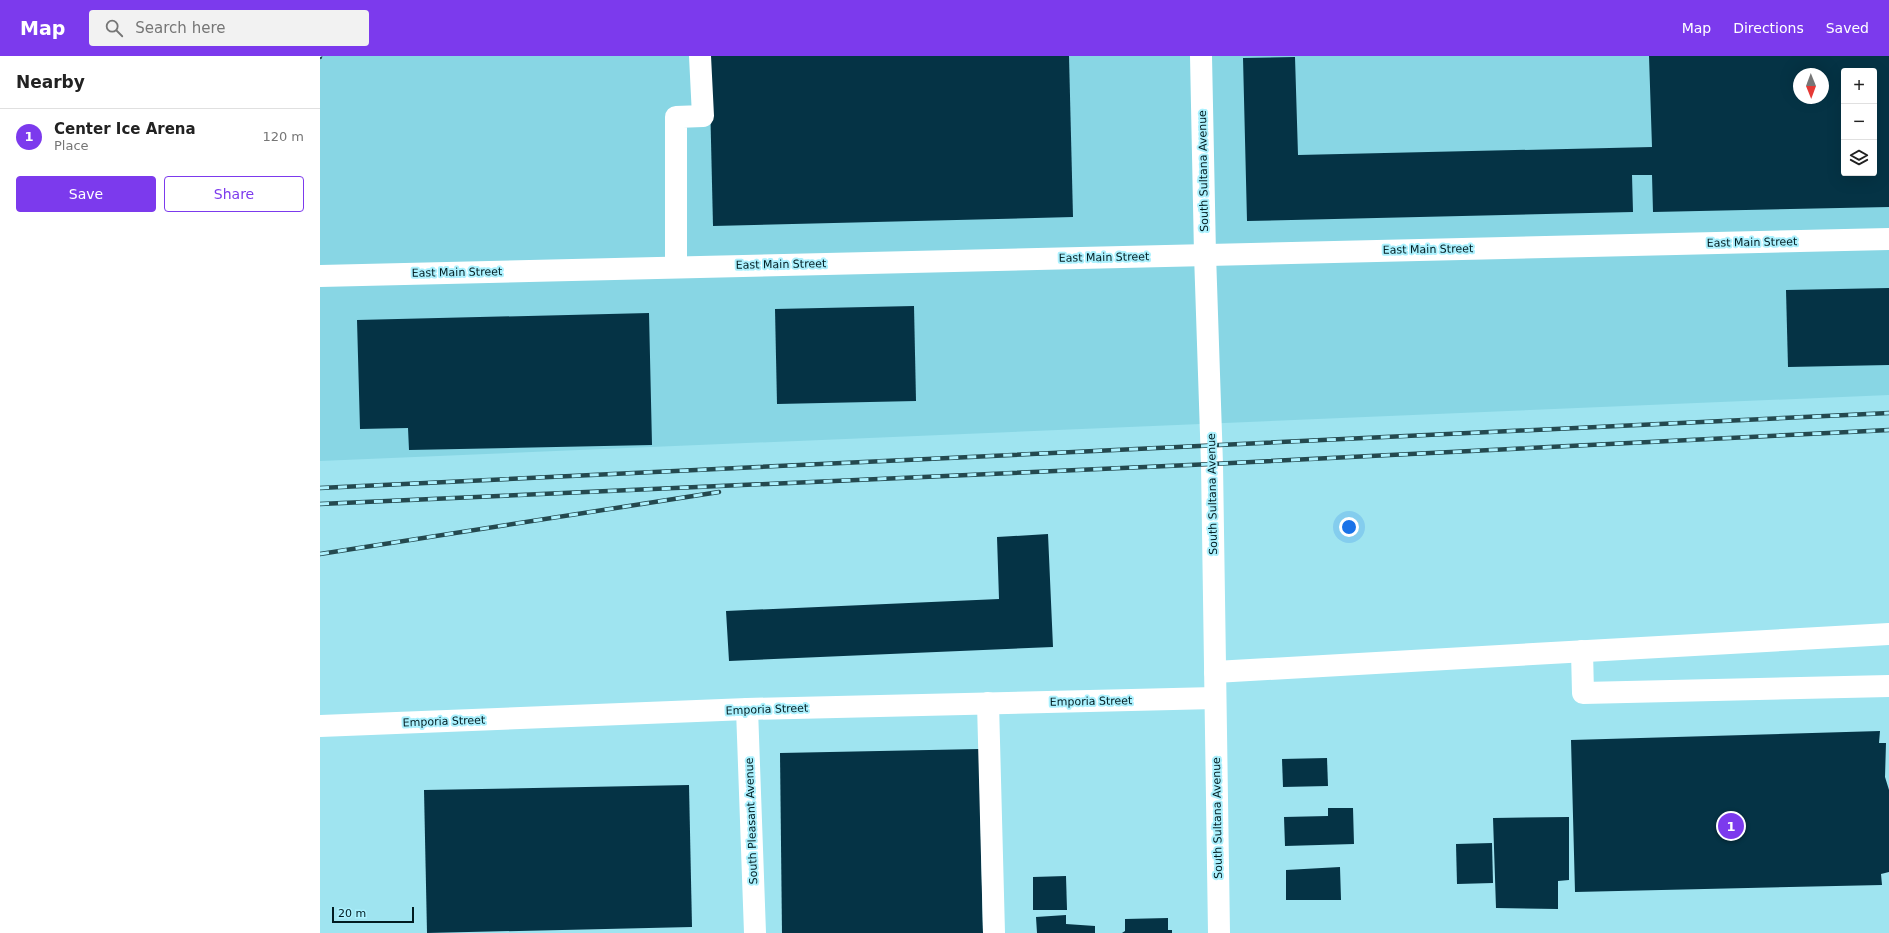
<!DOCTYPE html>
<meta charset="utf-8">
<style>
:root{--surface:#fff;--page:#f2f2f2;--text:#222;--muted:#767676;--line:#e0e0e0;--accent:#7c3aed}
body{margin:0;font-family:"DejaVu Sans",sans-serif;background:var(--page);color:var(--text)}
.controls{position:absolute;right:12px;top:12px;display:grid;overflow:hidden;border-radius:4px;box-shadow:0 4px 16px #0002}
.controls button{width:36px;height:36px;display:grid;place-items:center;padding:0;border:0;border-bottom:1px solid var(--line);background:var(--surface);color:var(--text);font:20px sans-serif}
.compass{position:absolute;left:1473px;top:12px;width:36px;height:36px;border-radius:50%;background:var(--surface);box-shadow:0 4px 16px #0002;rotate:179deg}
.scale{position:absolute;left:12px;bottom:10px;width:82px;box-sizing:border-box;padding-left:4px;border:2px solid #011c21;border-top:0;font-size:11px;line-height:14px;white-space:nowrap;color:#011c21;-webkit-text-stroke:3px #acf1fe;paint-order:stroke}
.you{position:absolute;left:1029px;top:471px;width:14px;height:14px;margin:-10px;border:3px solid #fff;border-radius:50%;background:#1a73e8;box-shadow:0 0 0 6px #1a73e833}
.badge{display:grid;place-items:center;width:26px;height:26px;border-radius:50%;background:var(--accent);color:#fff;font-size:13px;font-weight:700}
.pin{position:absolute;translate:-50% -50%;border:2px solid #fff;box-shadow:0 1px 4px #0006}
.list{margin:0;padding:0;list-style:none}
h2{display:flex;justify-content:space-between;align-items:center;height:52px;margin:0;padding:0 16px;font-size:17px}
h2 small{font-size:13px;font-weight:400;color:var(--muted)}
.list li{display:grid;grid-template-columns:26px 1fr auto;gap:12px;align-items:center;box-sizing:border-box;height:56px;padding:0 16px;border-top:1px solid var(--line)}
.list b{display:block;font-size:15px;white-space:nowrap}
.list p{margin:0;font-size:13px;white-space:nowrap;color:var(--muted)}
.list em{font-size:13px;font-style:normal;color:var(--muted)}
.actions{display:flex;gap:8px;padding:12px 16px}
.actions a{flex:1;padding:9px 0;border:1px solid var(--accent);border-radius:4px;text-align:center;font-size:14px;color:var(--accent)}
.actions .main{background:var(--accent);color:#fff}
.icon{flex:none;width:22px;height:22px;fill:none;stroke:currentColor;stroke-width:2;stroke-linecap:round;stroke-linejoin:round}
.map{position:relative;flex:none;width:1569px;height:877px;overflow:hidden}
header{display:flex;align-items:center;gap:24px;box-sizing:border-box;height:56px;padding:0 20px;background:var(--accent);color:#fff}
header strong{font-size:19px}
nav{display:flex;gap:22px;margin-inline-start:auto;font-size:14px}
.search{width:280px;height:36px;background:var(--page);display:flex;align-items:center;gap:10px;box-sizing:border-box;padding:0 14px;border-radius:4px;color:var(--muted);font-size:15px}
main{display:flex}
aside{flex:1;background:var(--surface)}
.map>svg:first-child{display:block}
.built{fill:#88d6e4;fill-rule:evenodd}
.building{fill:#053345;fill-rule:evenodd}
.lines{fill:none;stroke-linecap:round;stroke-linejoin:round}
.minor{stroke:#fff;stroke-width:22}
.rail-casing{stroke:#24494f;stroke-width:4.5}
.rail{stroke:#acf1fe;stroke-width:3;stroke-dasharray:9;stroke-linecap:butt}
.labels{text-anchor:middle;stroke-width:4;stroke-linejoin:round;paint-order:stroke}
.street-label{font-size:11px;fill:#011c21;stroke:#acf1fe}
</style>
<header>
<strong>Map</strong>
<div class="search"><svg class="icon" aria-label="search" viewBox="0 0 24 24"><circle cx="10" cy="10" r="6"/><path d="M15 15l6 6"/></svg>Search here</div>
<nav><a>Map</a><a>Directions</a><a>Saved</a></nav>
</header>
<main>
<aside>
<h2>Nearby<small></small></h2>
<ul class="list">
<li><span class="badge">1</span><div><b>Center Ice Arena</b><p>Place</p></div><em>120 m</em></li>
</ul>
<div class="actions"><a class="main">Save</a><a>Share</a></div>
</aside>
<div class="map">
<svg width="1569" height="877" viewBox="0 0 1569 877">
<rect width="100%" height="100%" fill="#9fe4f0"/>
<!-- built -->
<path class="built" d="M0 0H1569V339L0 405ZM1524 15H1554V117H1524ZM1479 18H1503V42H1479Z"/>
<!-- building -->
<g class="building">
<polygon points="389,0 749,0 753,161 393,170"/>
<path d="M1329 0H1569V151L1333 156 1332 119H1312L1313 156 927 165 923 2 975 1 978 99 1332 91ZM1524 15H1554V117H1524ZM1479 18H1503V42H1479Z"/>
<polygon points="1569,232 1569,309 1468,311 1466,234"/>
<polygon points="594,250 596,345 457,348 455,253"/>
<polygon points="329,257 332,389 89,394 88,372 40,373 37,264"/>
<polygon points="728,478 733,591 409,605 406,555 679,543 677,481"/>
<polygon points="1560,675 1559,687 1566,687 1565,721 1569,734 1569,816 1561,818 1562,829 1255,836 1251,684"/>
<polygon points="659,693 663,877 462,877 460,697"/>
<polygon points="1007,702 1008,730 963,731 962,703"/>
<polygon points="369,729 372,871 107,877 104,734"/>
<polygon points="1008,752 1033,752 1034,788 965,790 964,761 1008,760"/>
<polygon points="1249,761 1249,824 1238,825 1238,853 1176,852 1173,762"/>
<polygon points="1172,787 1173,827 1137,828 1136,788"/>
<polygon points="1020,811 1021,844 966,844 966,814"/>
<polygon points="746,820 747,854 713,854 713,821"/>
<polygon points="746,859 746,868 775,870 775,877 717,877 716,861"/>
<polygon points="848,862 848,874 852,874 852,877 802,877 805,875 805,863"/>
</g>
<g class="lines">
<!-- minor -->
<g class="minor">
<polyline points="881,0 885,198 892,408 899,877"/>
<polyline points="356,211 356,61 383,60 380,0"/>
<polyline points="0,220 1569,183"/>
<polyline points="1262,595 1263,637 1569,630"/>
<polyline points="895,616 1569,578"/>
<polyline points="668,647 674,877"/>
<polyline points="427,653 435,877"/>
<polyline points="0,670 427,653 895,642"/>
</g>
<!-- rail casing -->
<g class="rail-casing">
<g id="rail">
<polyline points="0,1 0,0"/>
<polyline points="0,432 1569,357"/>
<polyline points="0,448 892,408 1569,374"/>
<polyline points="0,498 399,436"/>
</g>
</g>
<!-- rail -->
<use href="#rail" class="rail"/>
</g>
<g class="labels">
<!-- street labels -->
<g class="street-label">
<text transform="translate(883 115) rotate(-91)" y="4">South Sultana Avenue</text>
<text transform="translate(1432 186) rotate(-1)" y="4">East Main Street</text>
<text transform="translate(1108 193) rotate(-1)" y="4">East Main Street</text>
<text transform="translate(784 201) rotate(-1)" y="4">East Main Street</text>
<text transform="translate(461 208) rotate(-1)" y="4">East Main Street</text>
<text transform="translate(137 216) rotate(-1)" y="4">East Main Street</text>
<text transform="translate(892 438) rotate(-91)" y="4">South Sultana Avenue</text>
<text transform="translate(771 645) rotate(-1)" y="4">Emporia Street</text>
<text transform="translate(447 653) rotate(-2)" y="4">Emporia Street</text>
<text transform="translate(124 665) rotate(-2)" y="4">Emporia Street</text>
<text transform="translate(897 762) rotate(-91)" y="4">South Sultana Avenue</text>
<text transform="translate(431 765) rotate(-92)" y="4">South Pleasant Avenue</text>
</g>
</g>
</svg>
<div class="controls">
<button>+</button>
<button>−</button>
<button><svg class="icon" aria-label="layers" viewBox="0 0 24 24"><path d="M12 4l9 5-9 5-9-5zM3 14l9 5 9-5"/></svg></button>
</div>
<svg class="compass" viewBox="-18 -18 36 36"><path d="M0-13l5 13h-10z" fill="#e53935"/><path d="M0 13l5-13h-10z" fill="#767676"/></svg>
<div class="scale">20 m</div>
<div class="you"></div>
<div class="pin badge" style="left:1411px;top:770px">1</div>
</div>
</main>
